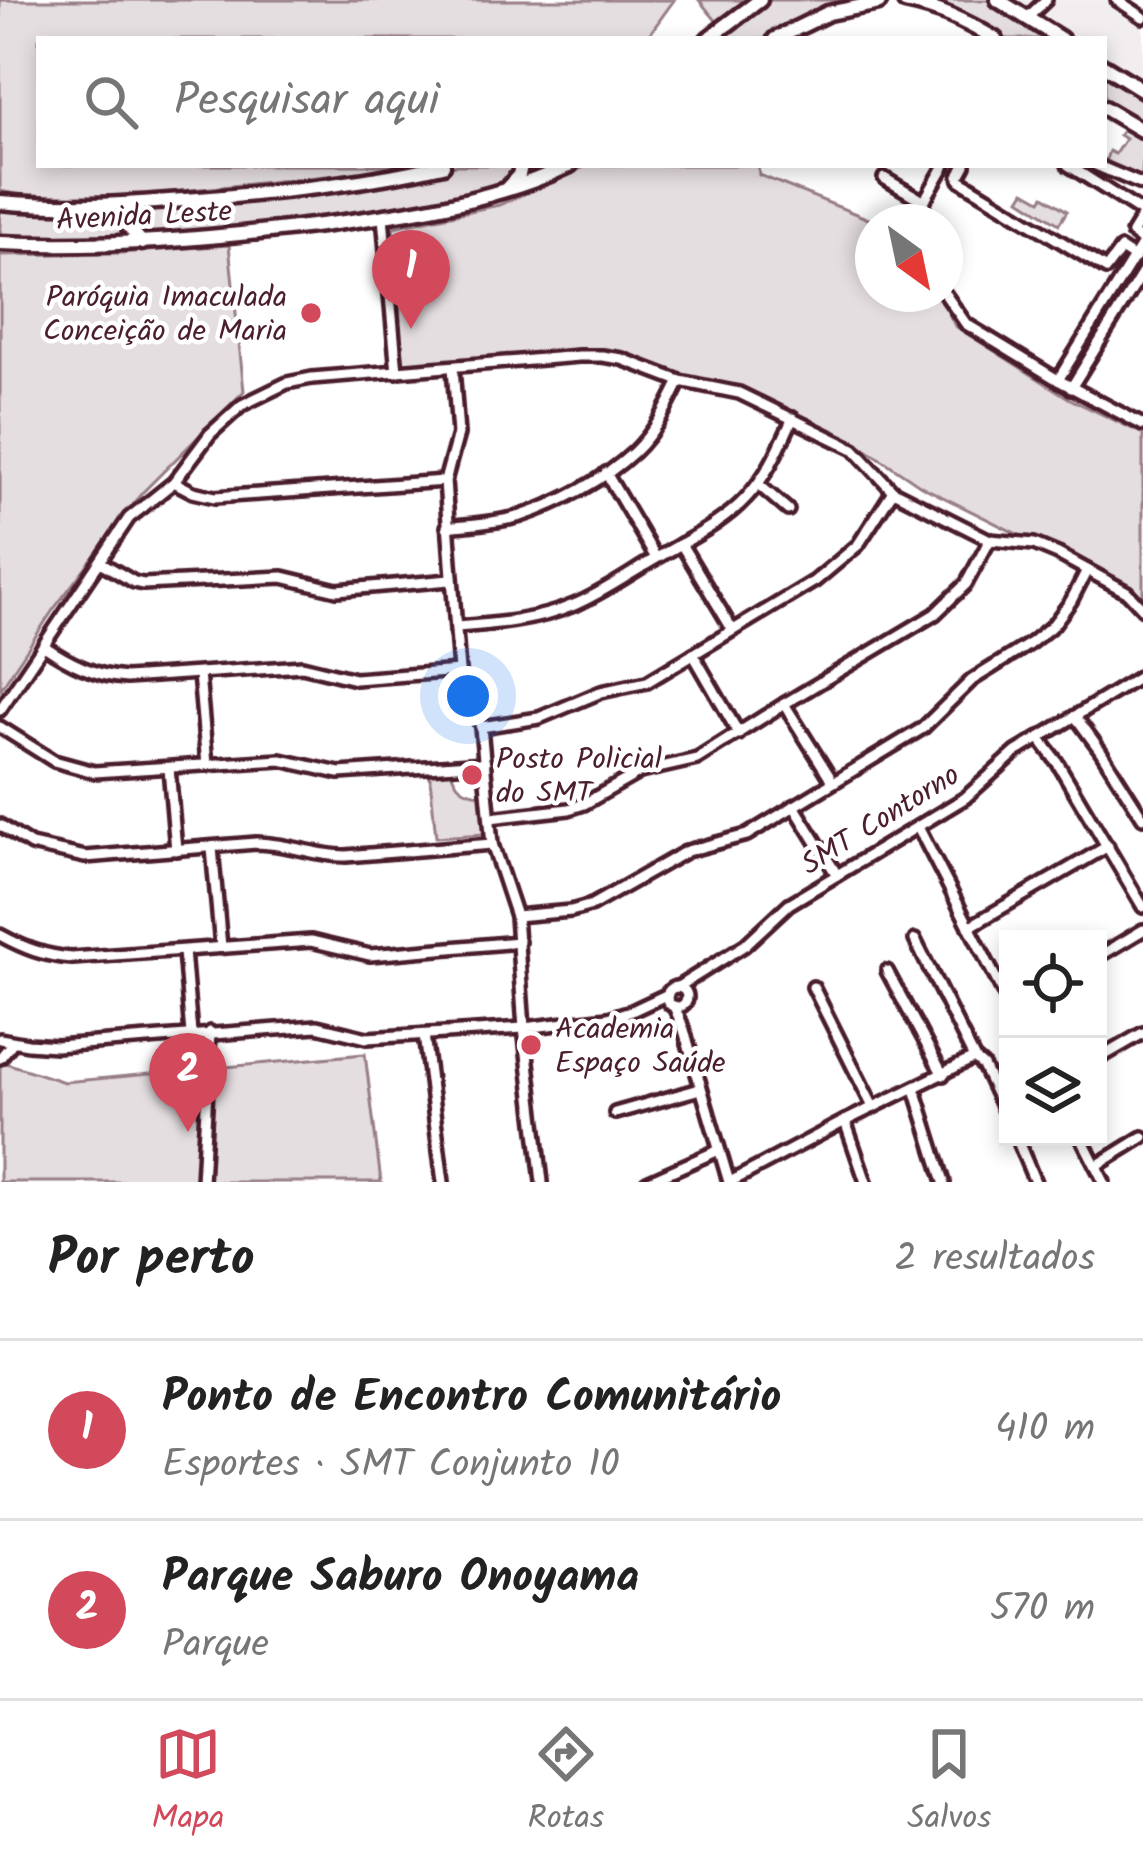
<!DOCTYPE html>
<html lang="pt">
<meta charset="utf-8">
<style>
:root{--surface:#fff;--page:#f2f2f2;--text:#222;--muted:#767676;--line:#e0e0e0;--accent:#d1495b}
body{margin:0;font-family:Kalam,sans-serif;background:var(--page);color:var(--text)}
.controls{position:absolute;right:36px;bottom:36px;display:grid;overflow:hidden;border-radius:0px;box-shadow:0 6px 18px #0003}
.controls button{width:108px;height:108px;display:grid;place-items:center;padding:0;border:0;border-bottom:3px solid var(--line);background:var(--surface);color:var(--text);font:60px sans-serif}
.compass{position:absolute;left:855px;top:204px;width:108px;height:108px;border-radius:50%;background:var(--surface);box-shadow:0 6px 18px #0003;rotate:147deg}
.you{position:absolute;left:468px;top:696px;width:42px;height:42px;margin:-30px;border:9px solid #fff;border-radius:50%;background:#1a73e8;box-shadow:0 0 0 18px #1a73e833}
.badge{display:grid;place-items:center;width:78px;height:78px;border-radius:50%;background:var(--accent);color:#fff;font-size:39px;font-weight:700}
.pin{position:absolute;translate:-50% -99px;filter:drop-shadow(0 3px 6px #0008)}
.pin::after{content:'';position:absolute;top:63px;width:42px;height:36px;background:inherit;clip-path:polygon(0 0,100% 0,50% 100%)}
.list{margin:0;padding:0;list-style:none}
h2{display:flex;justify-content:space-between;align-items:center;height:156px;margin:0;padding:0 48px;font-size:51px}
h2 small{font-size:39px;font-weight:400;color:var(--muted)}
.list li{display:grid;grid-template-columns:78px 1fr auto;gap:36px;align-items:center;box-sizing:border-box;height:180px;padding:0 48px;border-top:3px solid var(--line)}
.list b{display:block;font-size:45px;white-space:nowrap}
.list p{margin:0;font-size:39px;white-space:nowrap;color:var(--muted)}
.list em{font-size:39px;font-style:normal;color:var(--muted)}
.icon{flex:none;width:66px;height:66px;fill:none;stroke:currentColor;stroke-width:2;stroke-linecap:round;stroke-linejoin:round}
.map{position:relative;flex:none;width:1143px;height:1182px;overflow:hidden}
.search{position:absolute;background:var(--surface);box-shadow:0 6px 18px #0003;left:36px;right:36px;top:36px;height:132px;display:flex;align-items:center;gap:30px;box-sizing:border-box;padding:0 42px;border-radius:0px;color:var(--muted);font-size:45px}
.sheet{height:516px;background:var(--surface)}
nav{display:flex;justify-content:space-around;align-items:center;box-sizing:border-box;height:168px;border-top:3px solid var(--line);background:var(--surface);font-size:33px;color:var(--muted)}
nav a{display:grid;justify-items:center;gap:6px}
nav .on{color:var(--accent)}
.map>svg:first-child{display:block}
.built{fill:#f2eeef}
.green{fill:#e5dee0;stroke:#987e86;stroke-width:3}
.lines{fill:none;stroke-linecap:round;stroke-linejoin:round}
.minor-casing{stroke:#4a1f2b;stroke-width:18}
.major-casing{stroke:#4a1f2b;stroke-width:21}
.minor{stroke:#fff;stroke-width:9}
.major{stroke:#fff;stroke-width:12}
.poi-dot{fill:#d1495b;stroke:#fff;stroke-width:4.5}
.labels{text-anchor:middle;stroke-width:9;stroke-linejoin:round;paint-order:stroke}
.street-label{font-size:30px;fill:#4a1f2b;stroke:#fff}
.poi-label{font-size:30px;fill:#4a1f2b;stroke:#fff;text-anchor:start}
</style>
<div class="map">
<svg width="1143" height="1182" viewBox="0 0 1143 1182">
<rect width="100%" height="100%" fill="#fff"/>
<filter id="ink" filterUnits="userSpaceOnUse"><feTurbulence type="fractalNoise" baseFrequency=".00833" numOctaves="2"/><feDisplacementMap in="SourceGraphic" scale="24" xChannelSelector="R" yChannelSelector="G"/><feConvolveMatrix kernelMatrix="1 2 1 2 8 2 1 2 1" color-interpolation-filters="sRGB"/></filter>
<g filter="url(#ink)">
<!-- built -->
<polygon class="built" points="993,0 1111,0 1143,20 1143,87 1104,65 1104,39 1060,39"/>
<!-- green -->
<g class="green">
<polygon points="0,0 674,0 646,39 39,39 39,165 434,165 64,203 0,191"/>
<polygon points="699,0 748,0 718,23"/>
<polygon points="759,0 870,0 808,24 782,39 709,39"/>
<polygon points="916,0 987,0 1051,39 1005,39 952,9"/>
<polygon points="1104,71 1143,95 1143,124 1104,100"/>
<polygon points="1125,127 1143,138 1142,178 1104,165 1109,151 1115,154 1125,139 1119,135"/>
<polygon points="455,165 563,165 507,187 384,213 134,240 0,238 0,207 31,210 426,172"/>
<polygon points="589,165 758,165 759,175 876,222 873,222 873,294 939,294 955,326 1070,399 1143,434 1143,597 921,486 853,440 742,386 680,376 624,356 404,365 398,321 400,320 393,227 499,205"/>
<polygon points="1025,191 1041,200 1044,196 1067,211 1059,224 1020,199"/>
<polygon points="229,245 244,391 141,494 53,610 0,690 0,255 120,253"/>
<path d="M450 767C455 787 463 793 484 794L485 834 436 837 429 768Z"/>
<polygon points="365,1054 381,1182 0,1182 0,1061 64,1082"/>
</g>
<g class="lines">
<!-- minor casing -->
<g class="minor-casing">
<g id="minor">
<polyline points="1117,0 1143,17"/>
<polyline points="1027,18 1046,0"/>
<polyline points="965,165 959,176 960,180 1106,269 1121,249 1135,258"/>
<polyline points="1068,165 1143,213"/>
<polyline points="1096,165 1143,185"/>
<polyline points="884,178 923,201"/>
<polyline points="1143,215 1132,233 1143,241"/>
<polyline points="383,217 397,372"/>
<polyline points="912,222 945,165"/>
<polyline points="945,294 966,324 1058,380 1143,425"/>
<polyline points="453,367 458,434 445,481 459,671 481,727 492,844 516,916 524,1028 542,1182"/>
<polyline points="1058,380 1143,243"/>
<polyline points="1071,388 1143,272"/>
<polyline points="606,473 656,558"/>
<polyline points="174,482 193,492 215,497 445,481"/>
<polyline points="758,484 788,510"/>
<path d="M447 527C472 524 497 523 521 516 560 503 604 480 634 452 655 432 668 406 680 381"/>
<polyline points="681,544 732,629"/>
<polyline points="100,562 134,582 143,584 283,577 337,590 450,580"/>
<path d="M456 627C496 624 536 621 574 605 605 592 633 571 662 555 691 538 724 522 746 498 768 475 780 446 793 418"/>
<path d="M44 646C69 663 95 676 126 678L302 666 355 679 459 671"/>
<polyline points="693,654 739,734"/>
<polyline points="199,674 207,765"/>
<polyline points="784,704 833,782"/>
<polyline points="0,710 129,518 174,482 210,434 242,405 287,383 312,378 579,356 602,356 622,359 680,381 739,393 854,449 893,491 990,540 1034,544 1058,554 1127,592 1143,609"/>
<polyline points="1075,716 1100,750 1143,818"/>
<polyline points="0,727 54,761 94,772 281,760 339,773 485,763"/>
<polyline points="481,727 539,718 601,692 647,682 815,581 858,545 893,491"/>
<polyline points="1039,738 1057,762 1143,907"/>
<polyline points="169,768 176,850"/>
<polyline points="794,806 837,875"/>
<polyline points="490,818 569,809 584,804 640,772 697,759 784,704 935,614 966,584 990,540"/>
<path d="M0 825 31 845 85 857 256 843C287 843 315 856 346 856L492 844"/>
<polyline points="918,827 1008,1002"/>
<polyline points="212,848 221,947"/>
<polyline points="516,916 571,911 592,905 687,851 747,835 923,728 972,680 1028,645 1053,625 1071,601 1087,570"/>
<polyline points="969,927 1108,846"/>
<path d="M0 935C24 948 44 956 72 958L311 941 370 955 519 942"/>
<polyline points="915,940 974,1058 983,1066 1008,1119"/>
<polyline points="184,951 191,1034"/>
<polyline points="1098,957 1143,930"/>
<polyline points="887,971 943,1075"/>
<polyline points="678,987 745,945 789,904 965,798 1016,752 1143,675"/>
<polyline points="813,987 873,1107"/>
<circle cx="677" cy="997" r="10"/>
<polyline points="674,1006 684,1030 729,1182"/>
<polyline points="424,1035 443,1182"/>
<polyline points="0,1039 28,1044 56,1046 317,1026 367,1038 524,1028 608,1018 634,1010 668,994"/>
<polyline points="0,1058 13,1042"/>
<polyline points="1098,1059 1143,1033"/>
<polyline points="915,1089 944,1182"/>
<polyline points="615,1113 700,1089"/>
<polyline points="845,1121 866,1182"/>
<polyline points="1016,1137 1035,1182"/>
<polyline points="1081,1137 1104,1182"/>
<polyline points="1096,1166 1143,1137"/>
<polyline points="202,1182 210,1032"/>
<polyline points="647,1182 719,1150"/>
<polyline points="730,1182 845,1121 974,1058"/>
</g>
</g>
<!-- major casing -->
<g class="major-casing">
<g id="major">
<polyline points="998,0 1061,39"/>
<path d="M905 2C940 9 965 21 995 39"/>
<polyline points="708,39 760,0"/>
<polyline points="775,39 828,13 879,3"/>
<polyline points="1104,66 1143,90"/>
<polyline points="1104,108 1143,131"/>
<polyline points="507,188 519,175 521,165"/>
<path d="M0 202C74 209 149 203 223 197 296 190 371 182 443 165"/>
<polyline points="139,205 132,211 128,226 142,243"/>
<path d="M0 243C107 248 214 238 321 225 405 214 493 202 570 165"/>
</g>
</g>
<!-- minor -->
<use href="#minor" class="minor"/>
<!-- major -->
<use href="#major" class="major"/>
</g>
</g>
<!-- markers -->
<g class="poi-dot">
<circle cx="311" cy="313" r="12"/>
<circle cx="472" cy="775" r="12"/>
<circle cx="531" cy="1045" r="12"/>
</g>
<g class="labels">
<!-- street labels -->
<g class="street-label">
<text transform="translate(144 215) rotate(-3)" y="10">Avenida Leste</text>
<text transform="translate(880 819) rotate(-32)" y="10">SMT Contorno</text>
</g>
<!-- poi labels -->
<g class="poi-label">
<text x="287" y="306" text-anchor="end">Paróquia Imaculada<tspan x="287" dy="34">Conceição de Maria</tspan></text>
<text x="496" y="768">Posto Policial<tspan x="496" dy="34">do SMT</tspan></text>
<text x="555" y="1038">Academia<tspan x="555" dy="34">Espaço Saúde</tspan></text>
</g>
</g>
</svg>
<div class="controls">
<button><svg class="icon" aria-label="locate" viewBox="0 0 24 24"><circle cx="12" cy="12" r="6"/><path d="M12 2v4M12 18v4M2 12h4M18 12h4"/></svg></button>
<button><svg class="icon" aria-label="layers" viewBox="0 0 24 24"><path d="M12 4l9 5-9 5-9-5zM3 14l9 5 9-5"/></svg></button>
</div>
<svg class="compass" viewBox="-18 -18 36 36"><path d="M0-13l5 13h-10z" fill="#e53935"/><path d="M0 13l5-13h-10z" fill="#767676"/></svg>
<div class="you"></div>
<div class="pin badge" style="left:411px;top:329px">1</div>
<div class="pin badge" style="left:188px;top:1132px">2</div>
<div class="search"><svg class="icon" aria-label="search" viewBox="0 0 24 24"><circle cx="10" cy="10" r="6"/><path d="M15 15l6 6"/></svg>Pesquisar aqui</div>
</div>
<section class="sheet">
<h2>Por perto<small>2 resultados</small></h2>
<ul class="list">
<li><span class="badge">1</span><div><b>Ponto de Encontro Comunitário</b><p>Esportes · SMT Conjunto 10</p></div><em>410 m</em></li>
<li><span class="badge">2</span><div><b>Parque Saburo Onoyama</b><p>Parque</p></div><em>570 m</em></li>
</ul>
</section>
<nav>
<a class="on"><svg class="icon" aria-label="map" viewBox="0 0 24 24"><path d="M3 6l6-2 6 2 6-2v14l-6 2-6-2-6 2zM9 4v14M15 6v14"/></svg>Mapa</a>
<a><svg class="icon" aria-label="directions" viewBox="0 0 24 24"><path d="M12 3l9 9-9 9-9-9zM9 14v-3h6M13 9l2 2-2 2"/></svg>Rotas</a>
<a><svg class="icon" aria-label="saved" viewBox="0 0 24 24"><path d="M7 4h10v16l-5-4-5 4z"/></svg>Salvos</a>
</nav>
